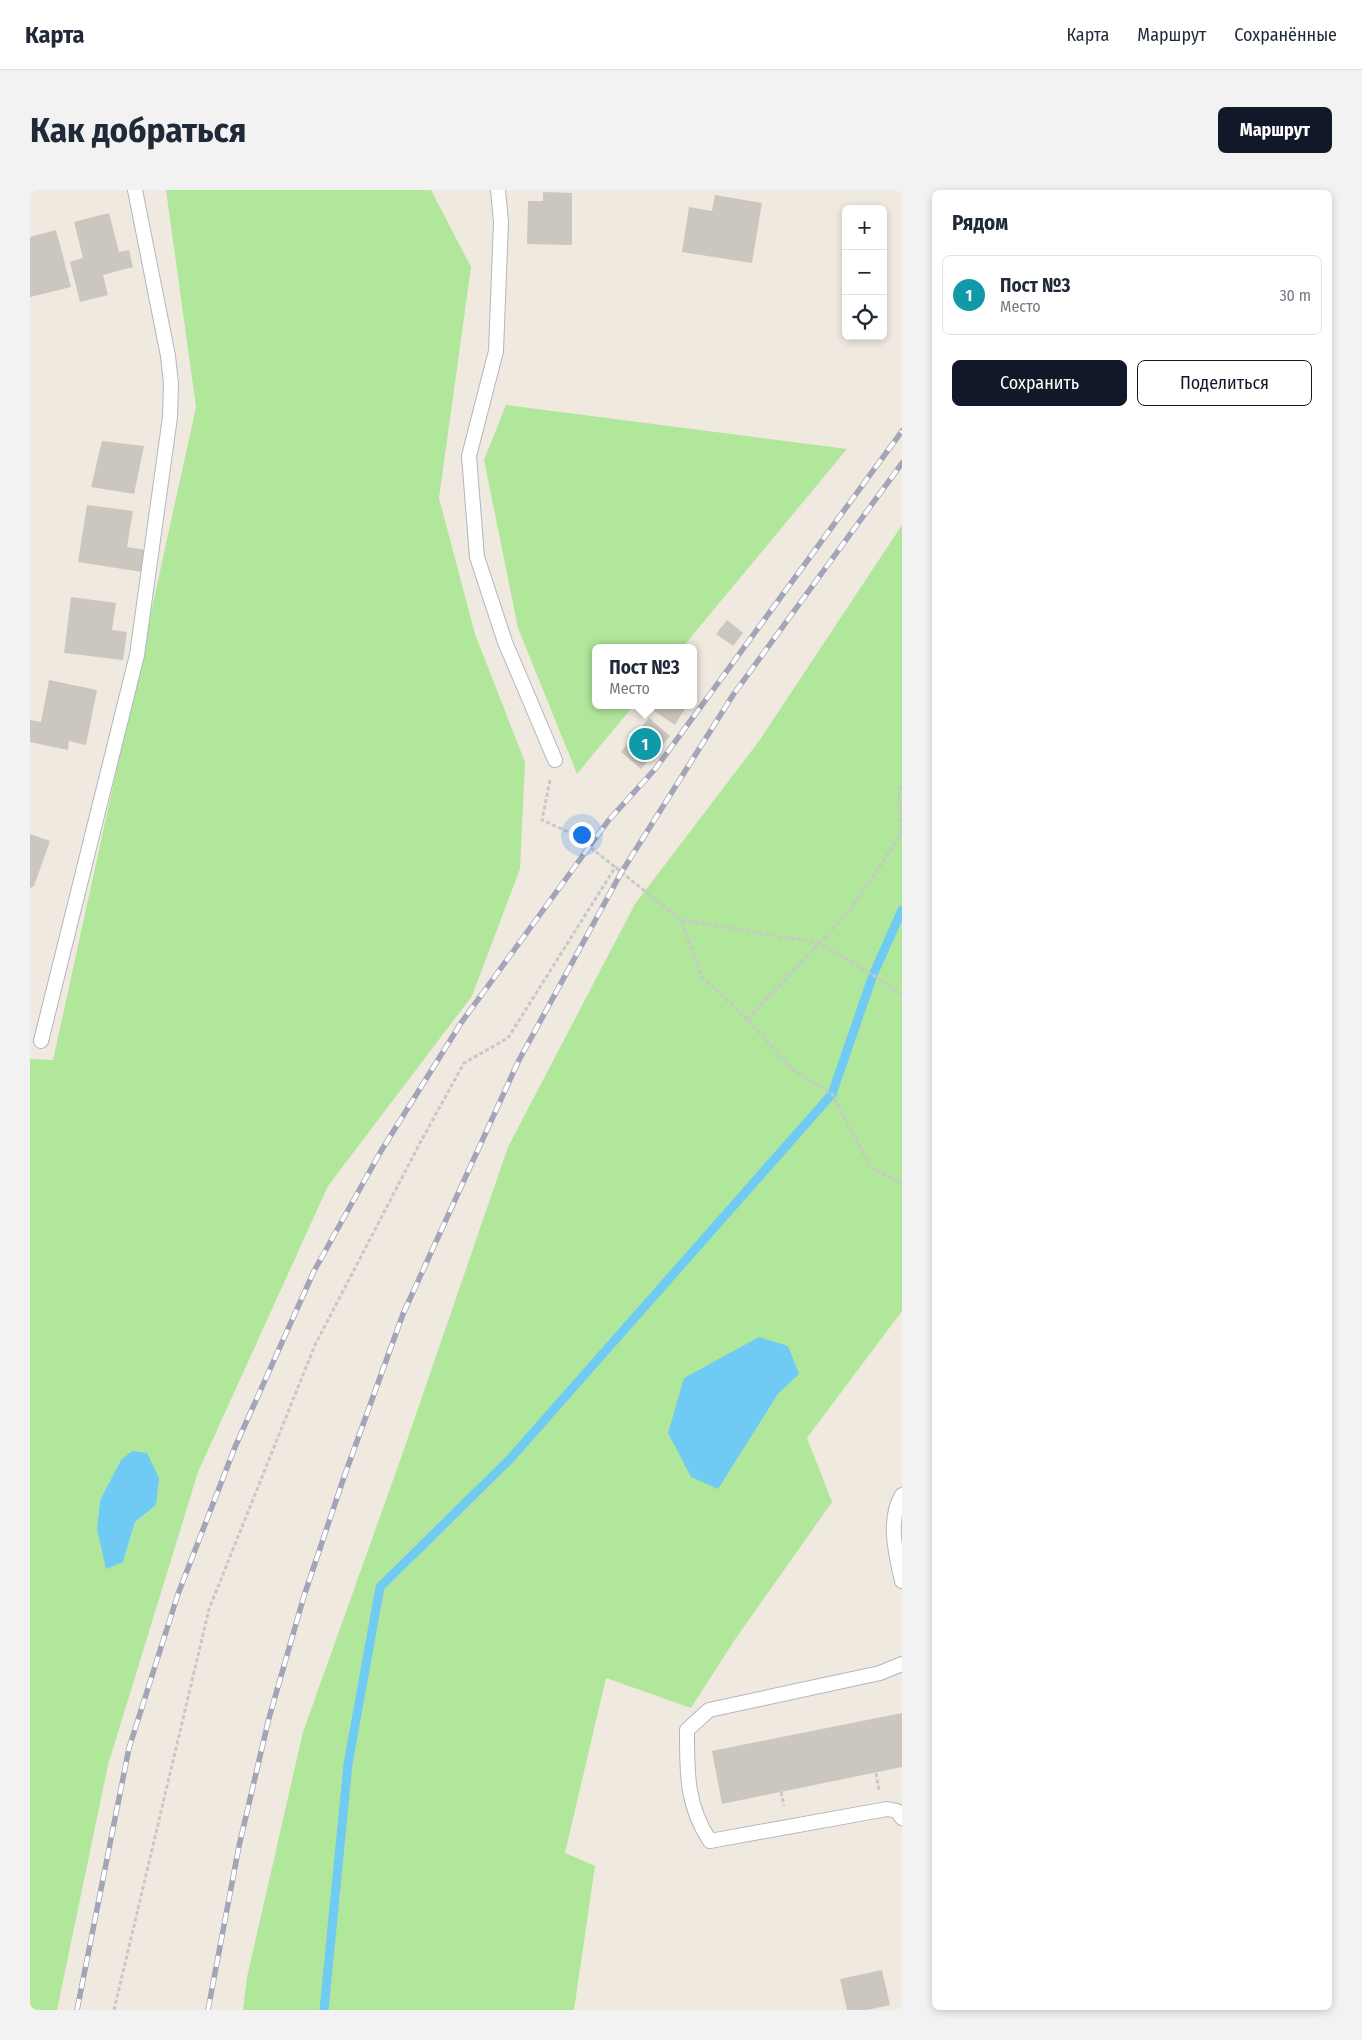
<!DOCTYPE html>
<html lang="ru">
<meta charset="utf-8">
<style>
:root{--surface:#fff;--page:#f2f2f3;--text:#1f2937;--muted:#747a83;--line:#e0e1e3;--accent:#111827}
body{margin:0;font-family:"Fira Sans Condensed",sans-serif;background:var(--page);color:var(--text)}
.controls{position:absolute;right:15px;top:15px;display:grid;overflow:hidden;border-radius:8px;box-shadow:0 2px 8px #0003}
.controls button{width:45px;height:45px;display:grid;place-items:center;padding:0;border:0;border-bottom:1px solid var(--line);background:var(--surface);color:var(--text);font:25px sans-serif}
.you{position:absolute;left:551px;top:644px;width:18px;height:18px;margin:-12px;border:4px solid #fff;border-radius:50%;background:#1a73e8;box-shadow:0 0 0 8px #1a73e833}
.badge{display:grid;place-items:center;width:32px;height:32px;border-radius:50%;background:var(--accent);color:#fff;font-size:16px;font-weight:700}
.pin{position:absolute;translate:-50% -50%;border:2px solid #fff;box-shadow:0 1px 5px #0006}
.popup{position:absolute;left:562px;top:454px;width:105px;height:65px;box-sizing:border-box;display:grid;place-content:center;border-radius:8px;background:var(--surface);filter:drop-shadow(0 1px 4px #0005);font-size:16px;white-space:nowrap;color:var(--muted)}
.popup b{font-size:19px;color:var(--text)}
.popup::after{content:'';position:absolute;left:50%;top:100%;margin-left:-10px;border:10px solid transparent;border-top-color:var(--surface)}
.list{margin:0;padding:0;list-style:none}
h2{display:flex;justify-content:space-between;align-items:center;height:65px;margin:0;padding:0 20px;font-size:21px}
h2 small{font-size:16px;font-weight:400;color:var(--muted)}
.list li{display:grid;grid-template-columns:32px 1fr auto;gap:15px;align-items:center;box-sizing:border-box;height:80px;margin:0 10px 10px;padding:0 10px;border:1px solid var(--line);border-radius:8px}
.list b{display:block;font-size:19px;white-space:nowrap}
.list p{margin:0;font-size:16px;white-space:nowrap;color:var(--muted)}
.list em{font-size:16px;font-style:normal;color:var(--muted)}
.actions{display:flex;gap:10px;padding:15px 20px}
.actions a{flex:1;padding:11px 0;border:1px solid var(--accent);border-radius:8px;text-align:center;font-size:18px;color:var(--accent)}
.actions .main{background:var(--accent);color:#fff}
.icon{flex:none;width:28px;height:28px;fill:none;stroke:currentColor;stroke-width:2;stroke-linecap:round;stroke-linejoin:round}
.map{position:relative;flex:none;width:872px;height:1820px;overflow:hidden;border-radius:8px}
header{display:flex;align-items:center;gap:30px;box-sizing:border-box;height:70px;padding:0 25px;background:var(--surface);border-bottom:1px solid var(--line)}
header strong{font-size:24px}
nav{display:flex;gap:28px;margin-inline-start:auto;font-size:18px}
.intro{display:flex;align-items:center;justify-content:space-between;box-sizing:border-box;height:120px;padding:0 30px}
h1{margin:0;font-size:35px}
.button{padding:12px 22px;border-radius:8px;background:var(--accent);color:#fff;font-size:18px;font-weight:700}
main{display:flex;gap:30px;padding:0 30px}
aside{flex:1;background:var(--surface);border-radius:8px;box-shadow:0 2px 8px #0003}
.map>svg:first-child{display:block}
.green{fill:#b1e79b;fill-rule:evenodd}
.water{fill:#70cbf4}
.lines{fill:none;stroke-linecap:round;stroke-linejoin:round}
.stream{stroke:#70cbf4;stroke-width:9}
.building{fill:#cbc7be}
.lane-casing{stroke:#b3b5c1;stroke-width:16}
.path{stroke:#c8c8c8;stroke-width:3;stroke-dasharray:4 2.5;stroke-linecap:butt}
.lane{stroke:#fff;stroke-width:14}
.rail-casing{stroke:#a2a4b8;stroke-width:5.5}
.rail{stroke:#fff;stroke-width:4;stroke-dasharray:11;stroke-linecap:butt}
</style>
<header>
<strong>Карта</strong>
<nav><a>Карта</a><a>Маршрут</a><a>Сохранённые</a></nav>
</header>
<div class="intro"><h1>Как добраться</h1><a class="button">Маршрут</a></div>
<main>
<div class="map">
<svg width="872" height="1820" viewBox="0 0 872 1820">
<rect width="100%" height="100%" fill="#efe9e0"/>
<!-- green -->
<g class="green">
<path d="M136 0H401L441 77 409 308 445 444 495 572 490 679 442 806 298 996 168 1282 78 1575 27 1820H0V869L23 870 166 217ZM91 1270 126 1315 105 1332 93 1372 67 1339 70 1310Z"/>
<polygon points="476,215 817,259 652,458 566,458 566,515 604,515 547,584 488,438 454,270"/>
<path d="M872 335V1121L777 1248 802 1312 704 1451 661 1518 576 1488 535 1663 565 1676 544 1820H213L217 1787 273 1542 372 1265 478 957 605 714 729 551ZM768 1184 748 1204 688 1298 654 1188Z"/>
</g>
<!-- water -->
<g class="water">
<polygon points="729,1147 758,1156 769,1184 748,1204 688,1299 661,1287 638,1243 654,1188"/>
<polygon points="102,1261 117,1263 129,1288 126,1315 105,1332 93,1372 76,1379 67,1339 70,1310 91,1270"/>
</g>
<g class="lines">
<!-- stream -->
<polyline class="stream" points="294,1820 318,1574 350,1397 480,1269 802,904 843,785 872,720"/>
</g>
<!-- building -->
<g class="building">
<polygon points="513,2 542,3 542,55 497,54 498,11 513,11"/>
<polygon points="685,5 732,13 722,73 652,62 659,17 682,21"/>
<polygon points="79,23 89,62 99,60 103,77 73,85 78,105 50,112 40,72 53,68 44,32"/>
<polygon points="26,40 41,97 0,107 0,47"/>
<polygon points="72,251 114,256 104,304 61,297"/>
<polygon points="57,315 103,321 97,357 116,360 112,382 48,372"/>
<polygon points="41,407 86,413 82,440 97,442 93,470 34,463"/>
<polygon points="697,430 713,443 703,456 686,444"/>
<polygon points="19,490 67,500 56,555 39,551 38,560 0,552 0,530 11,532"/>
<polygon points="628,515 657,515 645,535 624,521"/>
<polygon points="619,528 640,546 611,579 591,562"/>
<polygon points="0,644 20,651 4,696 0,698"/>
<polygon points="872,1523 872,1577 692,1614 682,1561"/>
<polygon points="852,1780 860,1815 837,1820 817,1820 810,1789"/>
</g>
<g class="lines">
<!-- lane casing -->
<g class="lane-casing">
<g id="lane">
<polyline points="468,0 471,32 466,161 439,266 447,367 475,452 525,570"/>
<polyline points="11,851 107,465 140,227 141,194 138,166 105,0"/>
<path d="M872 1305C857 1330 866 1364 872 1391"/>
<path d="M872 1474 850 1483 679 1520 657 1540C657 1582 656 1615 680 1651L857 1619 867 1621 872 1628"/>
</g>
</g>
<!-- path -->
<g class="path">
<polyline points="520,590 512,630 545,645 651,730 672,787 717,829 762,879 802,904 841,978 872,994"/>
<polyline points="652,730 790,753 843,785 872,805"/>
<polyline points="717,829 818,723 871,645 869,600 872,596"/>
<polyline points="846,1583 849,1600"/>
<polyline points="751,1602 754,1616"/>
<polyline points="84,1820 179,1419 285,1155 391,951 434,873 478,848 586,676"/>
</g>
<!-- lane -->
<use href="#lane" class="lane"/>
<!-- rail casing -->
<g class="rail-casing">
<g id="rail">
<polyline points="47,1820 99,1558 148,1404 205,1257 284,1081 351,961 431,833 578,631 626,578 872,241"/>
<polyline points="178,1820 209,1656 239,1528 274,1406 314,1287 373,1124 488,872 591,683 703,505 872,273"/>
</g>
</g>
<!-- rail -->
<use href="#rail" class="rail"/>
</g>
</svg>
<div class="controls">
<button>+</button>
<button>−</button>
<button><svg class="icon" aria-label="locate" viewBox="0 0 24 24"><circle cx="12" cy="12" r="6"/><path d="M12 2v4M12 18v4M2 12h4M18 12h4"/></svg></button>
</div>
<div class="you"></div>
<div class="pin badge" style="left:615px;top:554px;background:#0f9aa8">1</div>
<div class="popup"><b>Пост №3</b>Место</div>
</div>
<aside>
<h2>Рядом<small></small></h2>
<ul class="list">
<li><span class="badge" style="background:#0f9aa8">1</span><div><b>Пост №3</b><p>Место</p></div><em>30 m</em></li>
</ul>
<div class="actions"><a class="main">Сохранить</a><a>Поделиться</a></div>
</aside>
</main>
